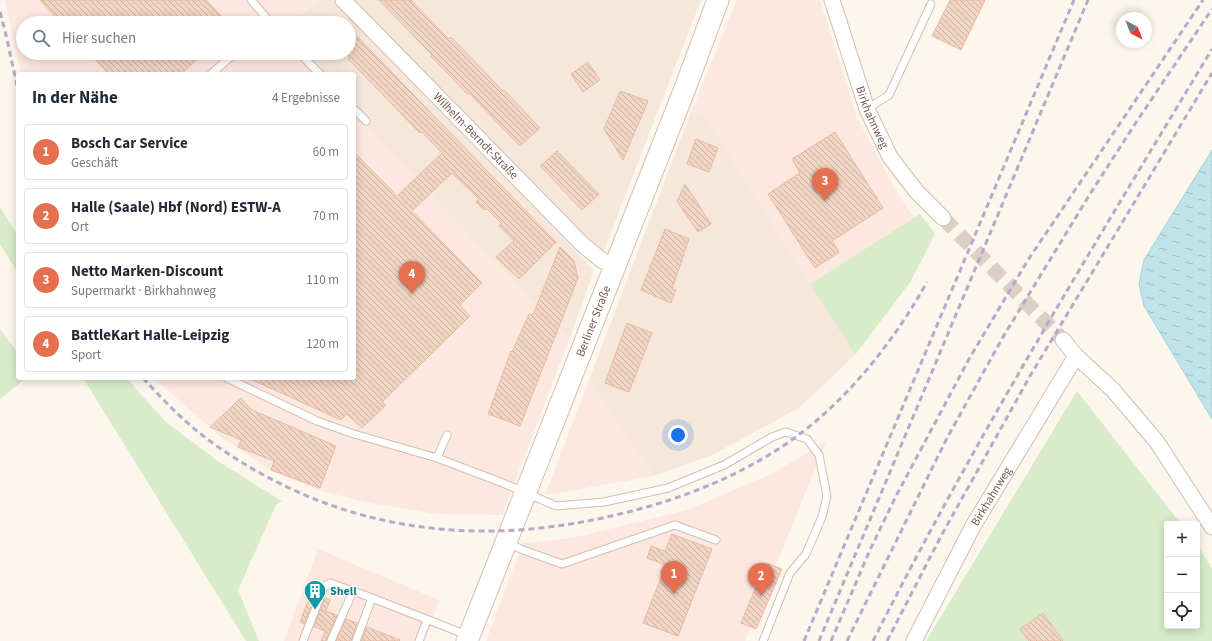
<!DOCTYPE html>
<html lang="de">
<meta charset="utf-8">
<style>
:root{--surface:#fff;--page:#f6f6f7;--text:#1f2937;--muted:#747a83;--line:#e0e1e3;--accent:#e76f51}
body{margin:0;font-family:"Source Sans 3",sans-serif;background:var(--page);color:var(--text)}
.controls{position:absolute;right:12px;bottom:12px;display:grid;overflow:hidden;border-radius:4px;box-shadow:0 2px 10px #0003}
.controls button{width:36px;height:36px;display:grid;place-items:center;padding:0;border:0;border-bottom:1px solid var(--line);background:var(--surface);color:var(--text);font:20px sans-serif}
.compass{position:absolute;left:1116px;top:12px;width:36px;height:36px;border-radius:50%;background:var(--surface);box-shadow:0 2px 10px #0003;rotate:138deg}
.you{position:absolute;left:678px;top:435px;width:14px;height:14px;margin:-10px;border:3px solid #fff;border-radius:50%;background:#1a73e8;box-shadow:0 0 0 6px #1a73e833}
.badge{display:grid;place-items:center;width:26px;height:26px;border-radius:50%;background:var(--accent);color:#fff;font-size:13px;font-weight:700}
.pin{position:absolute;translate:-50% -33px;filter:drop-shadow(0 1px 2px #0008)}
.pin::after{content:'';position:absolute;top:21px;width:14px;height:12px;background:inherit;clip-path:polygon(0 0,100% 0,50% 100%)}
.list{margin:0;padding:0;list-style:none}
h2{display:flex;justify-content:space-between;align-items:center;height:52px;margin:0;padding:0 16px;font-size:17px}
h2 small{font-size:13px;font-weight:400;color:var(--muted)}
.list li{display:grid;grid-template-columns:26px 1fr auto;gap:12px;align-items:center;box-sizing:border-box;height:56px;margin:0 8px 8px;padding:0 8px;border:1px solid var(--line);border-radius:4px}
.list b{display:block;font-size:15px;white-space:nowrap}
.list p{margin:0;font-size:13px;white-space:nowrap;color:var(--muted)}
.list em{font-size:13px;font-style:normal;color:var(--muted)}
.icon{flex:none;width:22px;height:22px;fill:none;stroke:currentColor;stroke-width:2;stroke-linecap:round;stroke-linejoin:round}
.map{position:relative;flex:none;width:1212px;height:641px;overflow:hidden}
.search{position:absolute;background:var(--surface);box-shadow:0 2px 10px #0003;left:16px;top:16px;width:340px;height:44px;display:flex;align-items:center;gap:10px;box-sizing:border-box;padding:0 14px;border-radius:22px;color:var(--muted);font-size:15px}
.panel{position:absolute;background:var(--surface);box-shadow:0 2px 10px #0003;left:16px;top:72px;width:340px;height:308px;border-radius:4px}
.map>svg:first-child{display:block}
.residential{fill:#f5e8da}
.commercial{fill:#fde8e0}
.green{fill:#d8ecc9}
.water{fill:url(#water-ripples);stroke:#a5d3da}
.building{fill:url(#building-back-hatch);stroke:#e6bba3}
.lines{fill:none;stroke-linecap:round;stroke-linejoin:round}
.street-tunnel{stroke:#dcd0c4;stroke-width:15;stroke-dasharray:15 8;stroke-linecap:butt}
.lane-casing{stroke:#d1beb0;stroke-width:9}
.street-casing{stroke:#d1beb0;stroke-width:17}
.secondary-casing{stroke:#d6c0b0;stroke-width:23}
.lane{stroke:#fff;stroke-width:7}
.street{stroke:#fff;stroke-width:15}
.secondary{stroke:#fff;stroke-width:21}
.rail{stroke:#b9a8c9;stroke-width:3;stroke-dasharray:6 4;stroke-linecap:butt}
.labels{text-anchor:middle;stroke-width:3;stroke-linejoin:round;paint-order:stroke}
.street-label{font-size:12px;fill:#7a5c4d;stroke:#fffaf3}
.culture-label{font-size:12px;font-weight:bold;fill:#0d838f;stroke:#fffaf3;text-anchor:start}
</style>
<div class="map">
<svg width="1212" height="641" viewBox="0 0 1212 641">
<defs>
<pattern id="water-ripples" width="26" height="14" patternUnits="userSpaceOnUse"><rect width="26" height="14" fill="#bfe3e8"/><path d="M2 4q2-2 4 0t4 0M15 11q2-2 4 0t4 0" fill="none" stroke="#a0bbbe"/></pattern>
<pattern id="building-back-hatch" width="6" height="6" patternUnits="userSpaceOnUse"><rect width="6" height="6" fill="#f3d5c3"/><path d="M-1 5l2 2M0 0l6 6M5-1l2 2" fill="none" stroke="#cab0a1"/></pattern>
</defs>
<rect width="100%" height="100%" fill="#fdf6ec"/>
<!-- residential -->
<g class="residential">
<polygon points="318,0 346,0 594,271 569,340 354,114 354,74 316,74 296,53 349,53 349,23 292,23"/>
<polygon points="354,0 701,0 603,253 589,244"/>
<polygon points="691,112 705,116 855,355 799,408 712,455 654,476 589,380"/>
</g>
<!-- commercial -->
<g class="commercial">
<polygon points="5,0 317,0 292,23 23,23 23,53 297,53 317,74 21,74"/>
<polygon points="737,0 820,0 857,118 895,189 914,218 810,284 705,116 691,112"/>
<polygon points="354,113 569,340 502,515 437,514 364,502 318,490 270,470 221,437 159,383 155,378 354,378"/>
<polygon points="589,380 654,476 545,495"/>
<polygon points="826,442 745,641 486,641 523,543 572,538 687,510 771,474"/>
<polygon points="318,549 439,600 425,641 284,641"/>
</g>
<!-- green -->
<g class="green">
<polygon points="0,207 18,236 18,273 0,244"/>
<polygon points="920,214 935,234 911,281 855,355 810,284"/>
<polygon points="0,329 18,353 18,378 26,378 0,399"/>
<polygon points="83,378 127,378 136,389 166,422 219,462 282,501 276,505 238,590 259,641 246,641"/>
<polygon points="1077,391 1181,524 1167,524 1167,626 1197,626 1197,545 1212,568 1212,641 926,641"/>
</g>
<!-- water -->
<polygon class="water" points="1212,150 1212,419 1144,306 1139,284 1144,260"/>
<!-- building -->
<g class="building">
<polygon points="40,0 206,0 228,23 61,23"/>
<polygon points="379,0 411,0 449,39 451,37 503,91 504,90 540,128 520,146 469,93 467,94 431,56 432,55"/>
<polygon points="950,0 985,0 961,50 932,36"/>
<polygon points="349,28 556,242 519,279 496,257 514,241 499,226 501,223 487,209 484,210 476,202 479,199 452,173 412,211 482,283 460,305 470,316 382,402 386,405 362,428 347,414 341,420 248,378 354,378 354,152 397,196 442,153 422,132 420,133 349,60"/>
<polygon points="89,53 204,53 181,74 109,74"/>
<polygon points="588,62 600,80 583,92 571,74"/>
<polygon points="620,91 648,101 623,160 604,129"/>
<polygon points="835,132 883,208 832,241 839,252 815,268 768,194 800,173 792,159"/>
<polygon points="696,139 718,148 709,172 687,164"/>
<polygon points="557,151 599,194 582,210 540,166"/>
<polygon points="685,184 711,224 698,232 677,201"/>
<polygon points="665,229 689,239 672,289 676,290 671,303 641,290"/>
<polygon points="560,247 574,261 578,278 520,426 488,414 511,351 512,352 529,314 533,315"/>
<polygon points="627,323 652,333 629,392 605,383"/>
<polygon points="241,398 252,410 336,446 320,488 271,470 274,461 238,447 241,440 210,427"/>
<polygon points="672,534 712,549 678,636 643,623 666,565 647,558 651,546 665,551"/>
<polygon points="766,563 782,569 756,629 741,623"/>
<polygon points="311,593 316,595 304,624 300,622"/>
<polygon points="325,598 330,600 326,611 337,615 326,641 321,641 325,631 314,627"/>
<polygon points="1043,613 1063,641 1029,641 1020,629"/>
<polygon points="346,619 357,623 351,641 336,641"/>
<polygon points="367,627 400,640 399,641 361,641"/>
</g>
<g class="lines">
<!-- street-tunnel -->
<polyline class="street-tunnel" points="943,218 1063,340"/>
<!-- lane casing -->
<g class="lane-casing">
<g id="lane">
<polyline points="251,0 270,22"/>
<polyline points="299,53 320,74"/>
<polyline points="211,74 235,53"/>
<polyline points="354,109 366,121"/>
<polyline points="867,109 889,95 931,4"/>
<polyline points="227,378 317,421 354,434 437,458 503,483 556,506 604,502 668,488 724,465 772,437 786,432 807,439 819,455 827,496 822,517 806,554 790,573 763,641"/>
<polyline points="437,458 447,435"/>
<polyline points="508,543 523,550 562,564 675,525 716,540"/>
<polyline points="303,641 324,587 330,583 353,591"/>
<polyline points="331,641 353,591 372,598"/>
<polyline points="356,641 372,598 467,635"/>
<polyline points="419,641 427,620"/>
</g>
</g>
<!-- street casing -->
<g class="street-casing">
<g id="street">
<path id="s1" d="M343 0 584 246 603 261 614 265"/>
<path id="s2" d="M832 0 867 109 890 157 916 191 943 218"/>
<polyline points="1063,340 1076,356 1113,390 1157,442 1212,527"/>
<path id="s3" d="M914 641 973 526 1076 356"/>
</g>
</g>
<!-- secondary casing -->
<g class="secondary-casing">
<g id="secondary">
<path id="s4" d="M467 641 684 91 718 0"/>
</g>
</g>
<!-- lane -->
<use href="#lane" class="lane"/>
<!-- street -->
<use href="#street" class="street"/>
<!-- secondary -->
<use href="#secondary" class="secondary"/>
<!-- rail -->
<g class="rail">
<polyline points="0,12 6,35 18,90"/>
<path d="M143 378C165 402 187 425 214 444 334 529 468 549 611 516 674 502 735 479 789 442 847 401 893 343 927 282"/>
<polyline points="804,641 1074,0"/>
<polyline points="819,641 1088,0"/>
<polyline points="831,641 870,550 895,498 969,359 1028,260 1203,0"/>
<polyline points="847,641 946,440 1003,337 1090,194 1137,121 1212,9"/>
<path d="M873 641C975 438 1095 244 1212 49"/>
<polyline points="887,641 940,538 1030,376 1212,73"/>
</g>
</g>
<!-- icons -->
<defs>
<g id="building-pin" transform="scale(1.15)"><path d="M0 17L-7.5 6A9.5 9.5 0 1 1 7.5 6Z" fill="#0f9aa8" stroke="#fffaf3"/><path d="M-4-6H4V6H1V3H-1V6H-4ZM-2.5-4.3h1.7v1.8h-1.7ZM.8-4.3h1.7v1.8H.8ZM-2.5-1h1.7V.8h-1.7ZM.8-1h1.7V.8H.8Z" fill="#fff"/></g>
</defs>
<g fill-rule="evenodd">
<use href="#building-pin" x="315" y="591"/>
</g>
<g class="labels">
<!-- street labels -->
<g class="street-label">
<text dy="4" stroke="none"><textPath href="#s2" startOffset="124">Birkhahnweg</textPath></text>
<text dy="4" stroke="none"><textPath href="#s1" startOffset="190">Wilhelm-Berndt-Straße</textPath></text>
<text dy="4" stroke="none"><textPath href="#s4" startOffset="344">Berliner Straße</textPath></text>
<text dy="4" stroke="none"><textPath href="#s3" startOffset="164">Birkhahnweg</textPath></text>
</g>
<!-- culture labels -->
<g class="culture-label">
<text x="330" y="595">Shell</text>
</g>
</g>
</svg>
<div class="controls">
<button>+</button>
<button>−</button>
<button><svg class="icon" aria-label="locate" viewBox="0 0 24 24"><circle cx="12" cy="12" r="6"/><path d="M12 2v4M12 18v4M2 12h4M18 12h4"/></svg></button>
</div>
<svg class="compass" viewBox="-18 -18 36 36"><path d="M0-13l5 13h-10z" fill="#e53935"/><path d="M0 13l5-13h-10z" fill="#747a83"/></svg>
<div class="you"></div>
<div class="pin badge" style="left:674px;top:594px">1</div>
<div class="pin badge" style="left:761px;top:596px">2</div>
<div class="pin badge" style="left:825px;top:201px">3</div>
<div class="pin badge" style="left:412px;top:294px">4</div>
<div class="search"><svg class="icon" aria-label="search" viewBox="0 0 24 24"><circle cx="10" cy="10" r="6"/><path d="M15 15l6 6"/></svg>Hier suchen</div>
<section class="panel">
<h2>In der Nähe<small>4 Ergebnisse</small></h2>
<ul class="list">
<li><span class="badge">1</span><div><b>Bosch Car Service</b><p>Geschäft</p></div><em>60 m</em></li>
<li><span class="badge">2</span><div><b>Halle (Saale) Hbf (Nord) ESTW-A</b><p>Ort</p></div><em>70 m</em></li>
<li><span class="badge">3</span><div><b>Netto Marken-Discount</b><p>Supermarkt · Birkhahnweg</p></div><em>110 m</em></li>
<li><span class="badge">4</span><div><b>BattleKart Halle-Leipzig</b><p>Sport</p></div><em>120 m</em></li>
</ul>
</section>
</div>
